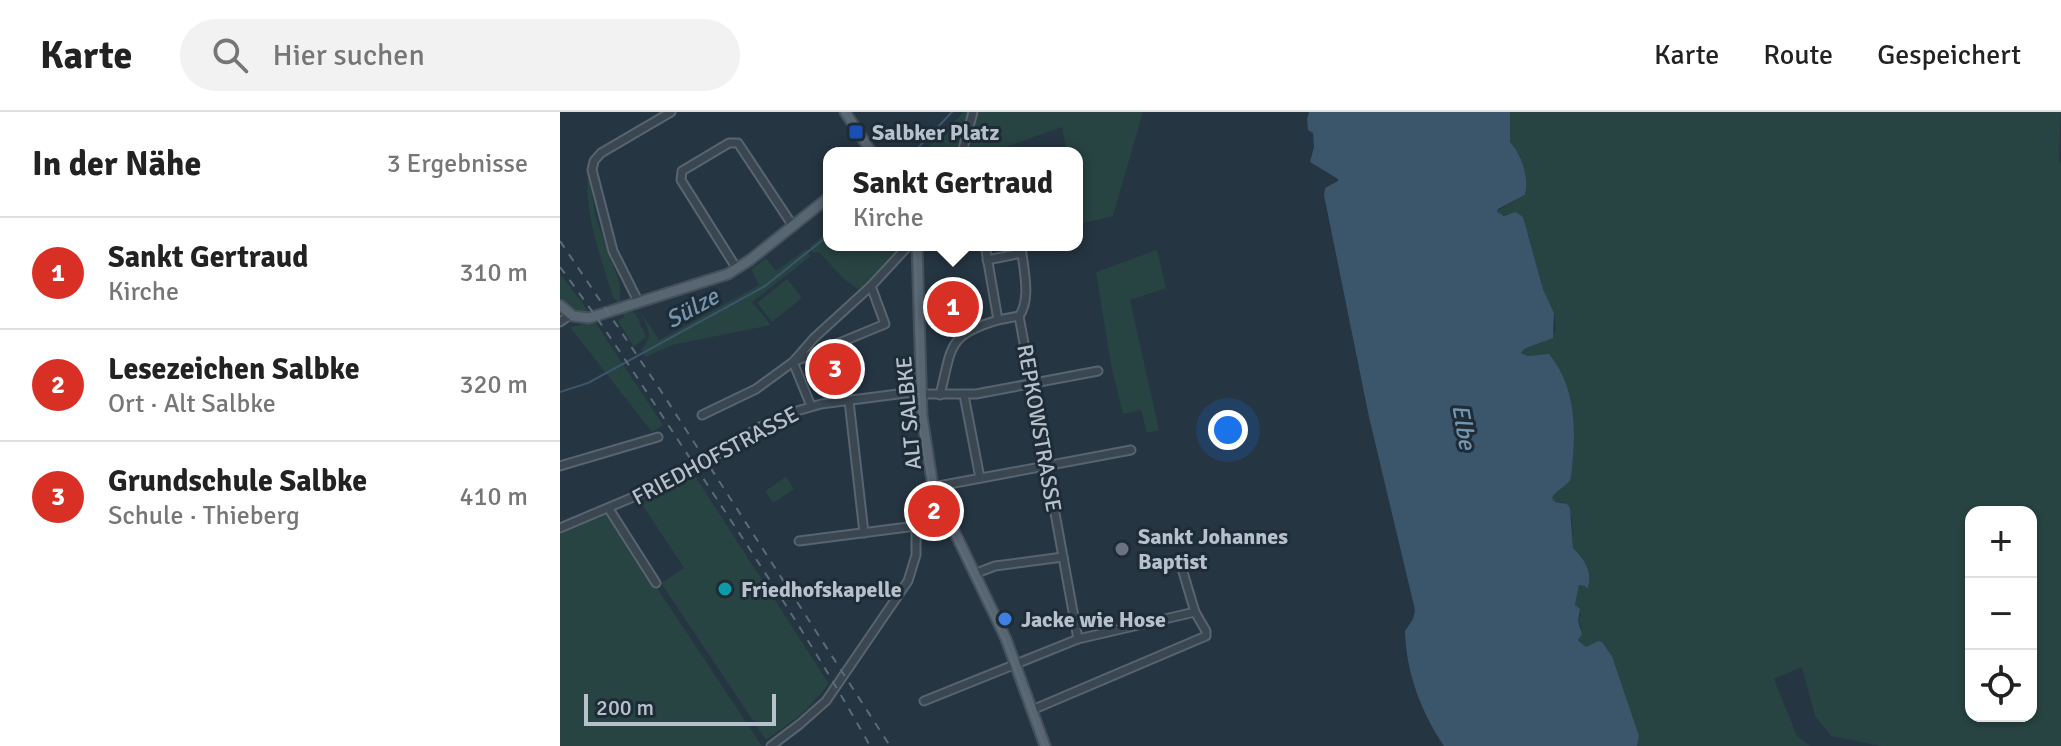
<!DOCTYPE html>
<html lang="de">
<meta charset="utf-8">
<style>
:root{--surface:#fff;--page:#f2f2f2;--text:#222;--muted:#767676;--line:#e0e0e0;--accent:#d93025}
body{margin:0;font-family:Signika,sans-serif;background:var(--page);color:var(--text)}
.controls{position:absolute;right:24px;bottom:24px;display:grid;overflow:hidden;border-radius:16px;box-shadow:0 2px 6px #0004}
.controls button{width:72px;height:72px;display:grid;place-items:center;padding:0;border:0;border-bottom:2px solid var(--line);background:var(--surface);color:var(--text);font:40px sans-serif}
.scale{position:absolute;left:24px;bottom:20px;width:192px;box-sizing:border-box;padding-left:8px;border:4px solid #b7c1cc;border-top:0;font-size:22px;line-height:28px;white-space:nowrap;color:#b7c1cc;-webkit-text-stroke:6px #1e2c37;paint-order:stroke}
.you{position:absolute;left:668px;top:318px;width:28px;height:28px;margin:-20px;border:6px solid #fff;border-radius:50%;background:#1a73e8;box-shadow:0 0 0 12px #1a73e833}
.badge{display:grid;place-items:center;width:52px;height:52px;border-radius:50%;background:var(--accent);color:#fff;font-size:26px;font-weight:700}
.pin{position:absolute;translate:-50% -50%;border:4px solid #fff;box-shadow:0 2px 8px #0006}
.popup{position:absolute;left:263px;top:35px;width:260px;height:104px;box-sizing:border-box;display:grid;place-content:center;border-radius:16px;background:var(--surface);filter:drop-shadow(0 2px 6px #0005);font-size:26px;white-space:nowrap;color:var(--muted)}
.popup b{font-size:30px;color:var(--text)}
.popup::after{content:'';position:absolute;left:50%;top:100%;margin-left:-16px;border:16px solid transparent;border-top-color:var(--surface)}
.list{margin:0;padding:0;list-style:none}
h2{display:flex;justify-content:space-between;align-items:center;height:104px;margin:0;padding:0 32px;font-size:34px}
h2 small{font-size:26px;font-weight:400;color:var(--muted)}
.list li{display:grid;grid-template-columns:52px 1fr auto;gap:24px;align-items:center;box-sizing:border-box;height:112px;padding:0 32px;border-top:2px solid var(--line)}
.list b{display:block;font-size:30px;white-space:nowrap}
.list p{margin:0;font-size:26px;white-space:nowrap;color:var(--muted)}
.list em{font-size:26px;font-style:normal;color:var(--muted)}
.icon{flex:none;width:44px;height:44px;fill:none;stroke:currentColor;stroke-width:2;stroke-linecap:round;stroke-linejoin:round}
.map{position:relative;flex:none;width:1501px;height:634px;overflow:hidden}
header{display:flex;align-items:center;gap:48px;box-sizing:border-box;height:112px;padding:0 40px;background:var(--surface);border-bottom:2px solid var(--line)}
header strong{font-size:38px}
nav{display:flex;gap:44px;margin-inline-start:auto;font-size:28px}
.search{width:560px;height:72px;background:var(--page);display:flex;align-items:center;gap:20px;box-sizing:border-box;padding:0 28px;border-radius:44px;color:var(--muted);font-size:30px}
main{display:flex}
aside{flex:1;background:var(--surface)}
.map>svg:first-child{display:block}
.green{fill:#274342;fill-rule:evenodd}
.water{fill:#3b556b}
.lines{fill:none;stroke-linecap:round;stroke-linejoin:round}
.stream{stroke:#3b556b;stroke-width:2}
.minor-casing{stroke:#58646f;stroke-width:11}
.major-casing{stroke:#44505b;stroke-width:13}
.minor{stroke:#3a4751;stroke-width:7}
.major{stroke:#586671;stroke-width:9}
.tram{stroke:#5c6b78;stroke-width:2}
.rail{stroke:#5c6b78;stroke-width:2;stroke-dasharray:8 8;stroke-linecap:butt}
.transit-dot{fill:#1a4fb4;stroke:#1e2c37;stroke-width:3}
.worship-dot{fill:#6b7280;stroke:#1e2c37;stroke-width:3}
.culture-dot{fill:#0f9aa8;stroke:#1e2c37;stroke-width:3}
.shop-dot{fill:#3f7fe0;stroke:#1e2c37;stroke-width:3}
.labels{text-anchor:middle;stroke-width:6;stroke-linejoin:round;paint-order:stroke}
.poi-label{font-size:22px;font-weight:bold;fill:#b7c1cc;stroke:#1e2c37;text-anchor:start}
.street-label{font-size:22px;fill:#b7c1cc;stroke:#1e2c37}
.water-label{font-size:24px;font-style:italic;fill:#7696af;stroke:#1e2c37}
</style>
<header>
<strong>Karte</strong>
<div class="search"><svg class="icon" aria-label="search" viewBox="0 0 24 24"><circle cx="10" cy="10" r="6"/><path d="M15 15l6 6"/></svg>Hier suchen</div>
<nav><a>Karte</a><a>Route</a><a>Gespeichert</a></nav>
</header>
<main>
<aside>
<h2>In der Nähe<small>3 Ergebnisse</small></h2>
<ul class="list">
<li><span class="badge">1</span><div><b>Sankt Gertraud</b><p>Kirche</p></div><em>310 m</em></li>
<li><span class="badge">2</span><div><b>Lesezeichen Salbke</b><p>Ort · Alt Salbke</p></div><em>320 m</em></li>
<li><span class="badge">3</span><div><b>Grundschule Salbke</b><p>Schule · Thieberg</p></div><em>410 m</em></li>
</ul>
</aside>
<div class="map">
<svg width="1501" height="634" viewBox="0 0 1501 634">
<rect width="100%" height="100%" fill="#253542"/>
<!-- green -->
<g class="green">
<polygon points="404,0 411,0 401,41 362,41"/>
<polygon points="418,0 583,0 553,104 520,112 517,96 517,41 507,41 502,15 428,41 409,41"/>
<path d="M950 0H1501L1499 49 1501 51V634H1321L1271 624 1255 604 1242 555 1214 567 1237 624 1250 634H1077L1052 544 1042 530 1038 529 1026 535 1018 527 1022 516 1018 509 1021 503 1015 493 1019 473 1025 474 1026 477C1035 463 1025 446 1013 436L1012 405 1003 390H994L992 386C997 377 1008 375 1011 366 1016 324 1018 276 989 243L969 244 961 241 964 237 981 231 996 218 994 201 983 177 963 106 949 102 939 103 937 99 965 83C967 64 963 44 950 30ZM1411 400H1471V604H1411Z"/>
<path d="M31 42 33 46 29 64 36 106 60 172V190L58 191 53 185C39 140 19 90 31 42Z"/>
<polygon points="269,117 269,133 345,133 299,178 284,167 259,140 253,141 250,135"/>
<path d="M246 137 251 144 192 190 211 213 112 233 85 245 81 237C96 225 86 213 79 198L99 228 199 173 191 157 206 146 216 159Z"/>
<polygon points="597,138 606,176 570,188 599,318 587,321 581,298 563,302 551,253 536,160"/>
<polygon points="0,162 29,200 19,200 0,185"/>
<polygon points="227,167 242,186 212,210 197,191"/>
<polygon points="72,199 76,202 86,225 74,235 58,209 64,205 63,202"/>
<polygon points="35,210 103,313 92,320 10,215"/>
<polygon points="135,364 269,572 242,602 206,628 101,471 124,456 81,391"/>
<polygon points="226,365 234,377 213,391 205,379"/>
<polygon points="46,402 92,474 95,473 202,634 0,634 0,419"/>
</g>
<!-- water -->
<path class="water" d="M749 0H950V30C962 43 969 65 965 83L938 97 937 100 944 104 956 100 963 105 983 177 994 201 993 226 964 237 961 241 968 244 989 242C1018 277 1016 323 1011 366 1008 375 997 376 992 386L995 390 1007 392 1010 396 1013 436C1025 447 1034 462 1027 477L1025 474 1019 473 1015 493 1020 497 1018 509 1022 522 1018 528 1026 535 1038 529 1042 530 1052 544 1079 624 1077 634H884C861 600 846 560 845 519L853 507 855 498 809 305 764 83 765 76 778 69V67L750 50 754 35 753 21 748 18 747 7Z"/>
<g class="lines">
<!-- stream -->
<g class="stream">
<polyline points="353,41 392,0"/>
<polyline points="0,280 28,271 205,174 269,123"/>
</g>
<!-- minor casing -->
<g class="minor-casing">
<g id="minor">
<polyline points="402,41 413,0"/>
<path d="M427 148 462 141C464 160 471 188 459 204"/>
<polyline points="177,157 121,68 122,59 169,31 178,31 233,114"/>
<polyline points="79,191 53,139 32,58 34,49 41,41 111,0"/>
<polyline points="459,204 518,527"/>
<polyline points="438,208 459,204"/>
<polyline points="0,210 10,203"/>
<polyline points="361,282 416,282 538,259"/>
<path d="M380 283C392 235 387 223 438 208L425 133"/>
<polyline points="404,283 420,366"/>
<polyline points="289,289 304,421"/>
<polyline points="251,294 233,250 325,212 311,174"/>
<polyline points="142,303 196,277 233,250 254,226 311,174 349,133"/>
<polyline points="0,354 98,325"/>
<polyline points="49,397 96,471"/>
<polyline points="0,416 123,364 198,316 230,301 261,292 361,279"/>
<polyline points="239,429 356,414"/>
<polyline points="414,462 435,454 503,445"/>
<polyline points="364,589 518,527 635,500"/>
<polyline points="472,598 646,524 646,519 635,500 623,460"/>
<polyline points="211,634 240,612 266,589 348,469 356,443 356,387 373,375 571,338"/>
</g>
</g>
<!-- major casing -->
<g class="major-casing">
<g id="major">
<polyline points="285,0 312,41"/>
<polyline points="357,133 362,304 373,375 446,527 485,634"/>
<polyline points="0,193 13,204 29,206 168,162 190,148 269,85"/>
</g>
</g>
<!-- minor -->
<use href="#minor" class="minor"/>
<!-- major -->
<use href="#major" class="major"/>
<!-- tram -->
<g class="tram">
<polyline points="284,0 310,41"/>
<polyline points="355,133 360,317 370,377 444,527 484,634"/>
</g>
<!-- rail -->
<g class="rail">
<polyline points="0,129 99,276 330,634"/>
<path d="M0 155C51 223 96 295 143 366 201 454 259 542 310 634"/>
</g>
</g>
<!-- markers -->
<rect class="transit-dot" x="288" y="12" width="16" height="16" rx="4"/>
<circle class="worship-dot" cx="562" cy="437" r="8"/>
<circle class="culture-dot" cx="165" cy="477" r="8"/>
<circle class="shop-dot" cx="445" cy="507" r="8"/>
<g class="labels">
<!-- poi labels -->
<g class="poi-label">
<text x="312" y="28">Salbker Platz</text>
<text x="578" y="432">Sankt Johannes<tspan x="578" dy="25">Baptist</tspan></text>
<text x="181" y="485">Friedhofskapelle</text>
<text x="461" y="515">Jacke wie Hose</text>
</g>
<!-- street labels -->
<g class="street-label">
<text transform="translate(348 301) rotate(-95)" y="8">ALT SALBKE</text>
<text transform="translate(480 316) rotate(80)" y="8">REPKOWSTRASSE</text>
<text transform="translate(155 343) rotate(-28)" y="8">FRIEDHOFSTRASSE</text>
</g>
<!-- water labels -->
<g class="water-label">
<text transform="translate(132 196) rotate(-29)" y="8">Sülze</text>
<text transform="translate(904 315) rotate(80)" y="8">Elbe</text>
</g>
</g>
</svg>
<div class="controls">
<button>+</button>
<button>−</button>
<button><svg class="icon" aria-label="locate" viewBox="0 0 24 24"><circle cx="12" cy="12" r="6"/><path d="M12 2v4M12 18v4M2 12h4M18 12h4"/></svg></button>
</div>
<div class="scale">200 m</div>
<div class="you"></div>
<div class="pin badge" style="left:393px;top:195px">1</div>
<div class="popup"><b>Sankt Gertraud</b>Kirche</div>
<div class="pin badge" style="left:374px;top:399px">2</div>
<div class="pin badge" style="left:275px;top:257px">3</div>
</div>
</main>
